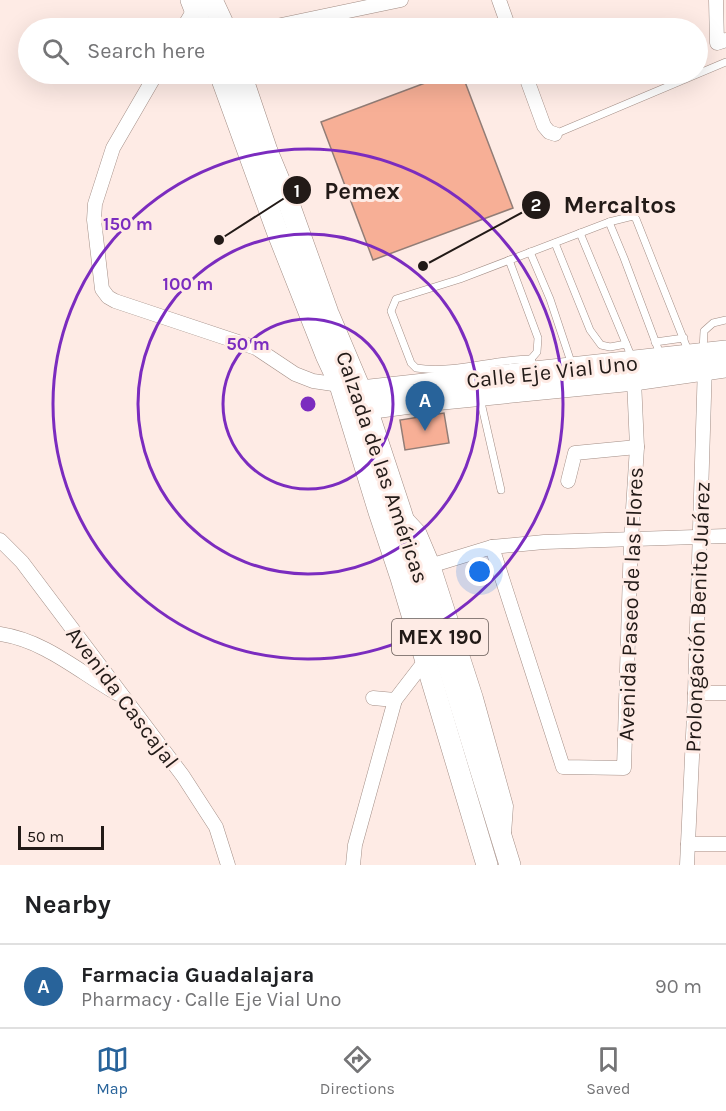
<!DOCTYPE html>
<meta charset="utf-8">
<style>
:root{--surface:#fff;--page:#f6f6f6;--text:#202124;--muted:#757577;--line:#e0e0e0;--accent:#28639a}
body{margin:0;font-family:Karla,sans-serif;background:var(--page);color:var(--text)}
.scale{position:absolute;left:18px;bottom:15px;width:86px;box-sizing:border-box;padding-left:6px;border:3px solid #221a17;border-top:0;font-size:16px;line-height:21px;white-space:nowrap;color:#221a17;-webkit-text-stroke:4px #feebe5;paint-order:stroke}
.you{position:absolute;left:480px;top:572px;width:21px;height:21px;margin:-15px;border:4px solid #fff;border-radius:50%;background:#1a73e8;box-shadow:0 0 0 9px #1a73e833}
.badge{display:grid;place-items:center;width:39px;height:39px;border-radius:50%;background:var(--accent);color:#fff;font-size:20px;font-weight:700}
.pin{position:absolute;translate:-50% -50px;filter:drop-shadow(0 2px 3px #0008)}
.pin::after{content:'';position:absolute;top:32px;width:21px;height:18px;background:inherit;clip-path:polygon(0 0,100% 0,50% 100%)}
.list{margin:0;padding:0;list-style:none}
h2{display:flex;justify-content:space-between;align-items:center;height:78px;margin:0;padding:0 24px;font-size:26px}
h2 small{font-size:20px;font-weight:400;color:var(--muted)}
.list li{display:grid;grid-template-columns:39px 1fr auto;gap:18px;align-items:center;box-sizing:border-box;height:84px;padding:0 24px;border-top:2px solid var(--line)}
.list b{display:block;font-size:22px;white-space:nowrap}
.list p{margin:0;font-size:20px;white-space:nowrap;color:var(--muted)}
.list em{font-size:20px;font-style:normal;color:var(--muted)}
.icon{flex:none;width:33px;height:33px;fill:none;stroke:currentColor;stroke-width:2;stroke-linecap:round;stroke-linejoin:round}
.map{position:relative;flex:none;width:726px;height:865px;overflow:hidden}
.search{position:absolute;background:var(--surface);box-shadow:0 6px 24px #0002;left:18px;right:18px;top:18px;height:66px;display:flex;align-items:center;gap:15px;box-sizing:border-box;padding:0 21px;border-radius:33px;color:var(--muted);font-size:22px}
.sheet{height:162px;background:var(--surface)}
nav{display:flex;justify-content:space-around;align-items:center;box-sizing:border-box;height:84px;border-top:2px solid var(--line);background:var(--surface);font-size:16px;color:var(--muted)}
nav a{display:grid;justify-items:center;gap:3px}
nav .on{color:var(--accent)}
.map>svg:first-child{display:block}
.building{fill:#f7af96;stroke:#927d76;stroke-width:1.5}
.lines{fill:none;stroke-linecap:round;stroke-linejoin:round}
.lane-casing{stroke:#a38e86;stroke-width:8}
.street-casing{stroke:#a38e86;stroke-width:15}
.primary-casing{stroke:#a38e86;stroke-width:22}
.lane{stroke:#fff;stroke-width:7}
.street{stroke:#fff;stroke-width:14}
.primary{stroke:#fff;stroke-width:21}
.ring{fill:none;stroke:#7b2cbf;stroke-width:3}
.labels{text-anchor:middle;stroke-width:6;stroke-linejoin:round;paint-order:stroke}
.shield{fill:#feebe5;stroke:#645955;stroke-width:1.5}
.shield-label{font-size:21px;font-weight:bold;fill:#221a17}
.street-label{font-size:22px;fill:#221a17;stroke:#feebe5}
.centre{fill:#7b2cbf;stroke:#feebe5;stroke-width:3}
.ring-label{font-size:18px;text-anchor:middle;font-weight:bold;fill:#7b2cbf;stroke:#feebe5;stroke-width:6;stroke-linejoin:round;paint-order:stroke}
.leader{fill:none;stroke:#221a17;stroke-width:2}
.callout-dot{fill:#221a17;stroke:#feebe5;stroke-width:2}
.mark-label{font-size:18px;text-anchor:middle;font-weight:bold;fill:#fff}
.callout-label{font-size:24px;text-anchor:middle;font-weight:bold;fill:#221a17;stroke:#feebe5;stroke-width:6;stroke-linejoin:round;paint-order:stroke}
</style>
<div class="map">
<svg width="726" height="865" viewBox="0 0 726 865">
<rect width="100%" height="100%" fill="#feebe5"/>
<!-- building -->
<g class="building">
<polygon points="449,74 462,74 513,208 373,260 321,122"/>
<polygon points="444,413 449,443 405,450 400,420"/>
</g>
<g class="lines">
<!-- lane casing -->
<g class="lane-casing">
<g id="lane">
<polyline points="555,134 726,62"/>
<polyline points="609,222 624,258 660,354"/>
<polyline points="580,233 632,358"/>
<polyline points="555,243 590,330 601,345 610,347 626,344"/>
<polyline points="530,252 550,299 572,365"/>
<polyline points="509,260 538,338 537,352 531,359"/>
<polyline points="655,342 684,338"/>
<polyline points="703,351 704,331 713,323 726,320"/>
<path d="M535 370 531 359C493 359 454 374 416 368L411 363 391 311 396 299 460 279 609 222 633 216 636 219 689 353"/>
<polyline points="480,398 501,490"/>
</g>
</g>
<!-- street casing -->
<g class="street-casing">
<g id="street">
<polyline points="499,0 509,28"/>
<polyline points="716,0 717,43 726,40"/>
<polyline points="183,28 195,8"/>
<polyline points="267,28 401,0"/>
<polyline points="156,74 113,148 95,204 94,220 102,289 108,297 115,301 256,348 295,374 313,381 340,385 345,384"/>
<polyline points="525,74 544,126 549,132 555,134"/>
<polyline points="568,481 575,453 637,447"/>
<polyline points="406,518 419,532 433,565 476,698 506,806 504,834"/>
<polyline points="0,540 22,562 183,776 216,827 228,865"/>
<polyline points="492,547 563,767 624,768 631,540 637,447 634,380"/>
<polyline points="433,565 492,547 544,542 726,536"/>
<path d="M0 634C46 641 79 672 118 694"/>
<polyline points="695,693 726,693"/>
<polyline points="373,698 395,700"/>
<polyline points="688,844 726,844"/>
<polyline points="353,865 355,845 395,700 425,661"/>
<polyline points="687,865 695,693 705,364"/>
</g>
</g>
<!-- primary casing -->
<g class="primary-casing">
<g id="primary">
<polyline points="191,0 202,28"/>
<polyline points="212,0 225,28"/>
<polyline points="220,74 277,231 326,355 340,385 379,512 401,578 487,865"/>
<polyline points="241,74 267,151 289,204 328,313 361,391 401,512 510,865"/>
<polyline points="348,394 361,391 726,351"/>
<polyline points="355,412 366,409 433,400 634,380 726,367"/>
</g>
</g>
<!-- lane -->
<use href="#lane" class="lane"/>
<!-- street -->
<use href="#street" class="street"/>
<!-- primary -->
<use href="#primary" class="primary"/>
</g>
<!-- distance rings -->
<g class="ring">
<circle cx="308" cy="404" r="85"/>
<circle cx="308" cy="404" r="170"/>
<circle cx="308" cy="404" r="255"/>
</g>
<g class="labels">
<!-- shield labels -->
<rect class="shield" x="392" y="619" width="96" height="36" rx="4.5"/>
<g class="shield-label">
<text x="440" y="644">MEX 190</text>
</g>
<!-- street labels -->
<g class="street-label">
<text transform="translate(552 371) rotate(-6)" y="8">Calle Eje Vial Uno</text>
<text transform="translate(383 467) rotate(71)" y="8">Calzada de las Américas</text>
<text transform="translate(630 604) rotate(-88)" y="8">Avenida Paseo de las Flores</text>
<text transform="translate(697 617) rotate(-88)" y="8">Prolongación Benito Juárez</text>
<text transform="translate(123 697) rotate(53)" y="8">Avenida Cascajal</text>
</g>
</g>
<circle cx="308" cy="404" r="9" class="centre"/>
<g class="ring-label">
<text x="128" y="230">150 m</text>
<text x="188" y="290">100 m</text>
<text x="248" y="350">50 m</text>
</g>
<!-- callouts -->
<path class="leader" d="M219 240L297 190M423 266L536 205"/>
<g class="callout-dot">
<circle cx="219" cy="240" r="6"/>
<circle cx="423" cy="266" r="6"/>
<circle cx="297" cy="190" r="15"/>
<circle cx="536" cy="205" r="15"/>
</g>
<g class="mark-label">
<text x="297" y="197">1</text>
<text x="536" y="211">2</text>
</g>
<g class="callout-label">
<text x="362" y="199">Pemex</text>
<text x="620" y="213">Mercaltos</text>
</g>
</svg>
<div class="scale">50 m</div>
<div class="you"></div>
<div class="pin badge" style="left:425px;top:431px">A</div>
<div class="search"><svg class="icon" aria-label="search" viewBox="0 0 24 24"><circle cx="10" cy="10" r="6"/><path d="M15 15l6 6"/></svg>Search here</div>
</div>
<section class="sheet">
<h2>Nearby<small></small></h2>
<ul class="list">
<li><span class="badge">A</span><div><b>Farmacia Guadalajara</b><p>Pharmacy · Calle Eje Vial Uno</p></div><em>90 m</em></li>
</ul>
</section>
<nav>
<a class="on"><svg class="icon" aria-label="map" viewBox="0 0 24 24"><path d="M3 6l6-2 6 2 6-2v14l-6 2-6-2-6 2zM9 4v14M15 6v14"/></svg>Map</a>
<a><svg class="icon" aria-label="directions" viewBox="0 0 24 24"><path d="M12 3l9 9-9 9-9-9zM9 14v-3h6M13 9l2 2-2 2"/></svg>Directions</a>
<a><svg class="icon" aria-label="saved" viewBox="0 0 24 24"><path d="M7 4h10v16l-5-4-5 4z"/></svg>Saved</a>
</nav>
